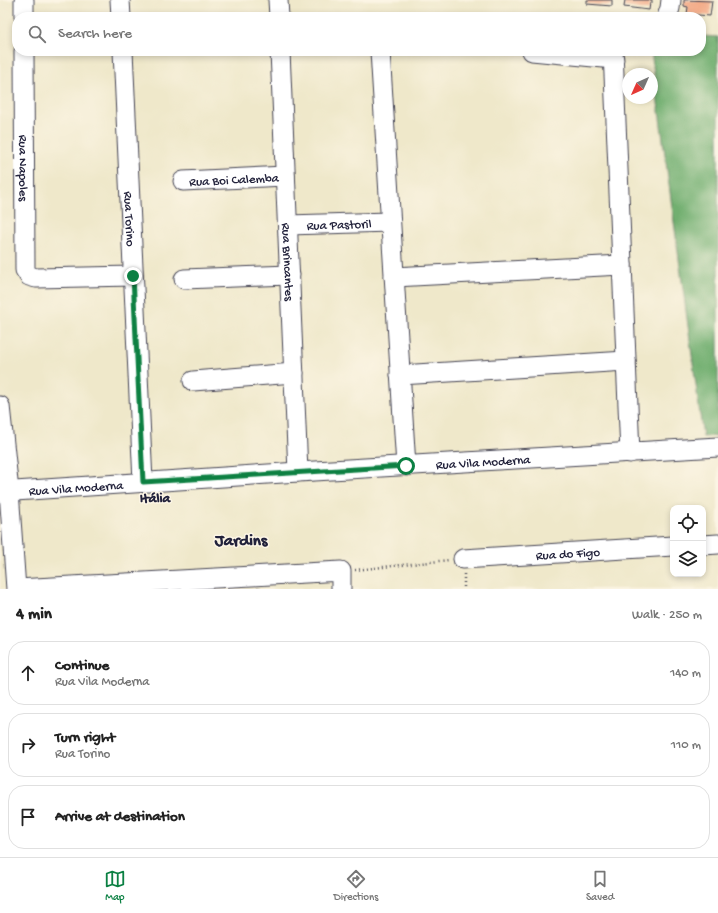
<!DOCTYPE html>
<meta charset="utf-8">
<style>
:root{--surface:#fff;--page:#f2f2f2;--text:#222;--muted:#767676;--line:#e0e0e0;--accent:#0b8043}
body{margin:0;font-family:"Gochi Hand",sans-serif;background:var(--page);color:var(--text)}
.controls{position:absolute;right:12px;bottom:12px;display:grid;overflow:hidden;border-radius:8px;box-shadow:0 2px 6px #0003}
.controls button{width:36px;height:36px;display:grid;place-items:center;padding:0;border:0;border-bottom:1px solid var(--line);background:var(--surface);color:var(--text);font:20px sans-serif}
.compass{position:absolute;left:622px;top:68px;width:36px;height:36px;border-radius:50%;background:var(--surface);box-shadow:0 2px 6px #0003;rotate:225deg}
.stop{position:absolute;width:12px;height:12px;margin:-9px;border:3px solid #0b8043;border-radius:50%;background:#fff}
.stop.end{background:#0b8043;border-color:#fff;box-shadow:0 1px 4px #0008}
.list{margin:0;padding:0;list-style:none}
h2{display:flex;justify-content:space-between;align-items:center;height:52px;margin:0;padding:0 16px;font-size:17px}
h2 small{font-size:13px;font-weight:400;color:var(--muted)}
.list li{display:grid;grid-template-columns:26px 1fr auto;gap:12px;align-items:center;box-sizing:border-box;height:64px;margin:0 8px 8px;padding:0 8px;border:1px solid var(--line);border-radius:16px}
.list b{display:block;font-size:15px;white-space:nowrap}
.list p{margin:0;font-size:13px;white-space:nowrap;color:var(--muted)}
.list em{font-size:13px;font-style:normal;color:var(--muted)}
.icon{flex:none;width:22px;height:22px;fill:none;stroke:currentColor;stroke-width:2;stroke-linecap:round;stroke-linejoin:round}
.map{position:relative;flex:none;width:718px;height:589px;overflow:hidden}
.search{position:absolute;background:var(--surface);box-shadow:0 2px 6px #0003;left:12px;right:12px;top:12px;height:44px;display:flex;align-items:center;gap:10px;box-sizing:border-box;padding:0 14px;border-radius:16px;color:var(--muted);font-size:15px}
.sheet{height:268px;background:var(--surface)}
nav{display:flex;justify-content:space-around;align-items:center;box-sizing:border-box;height:56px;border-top:1px solid var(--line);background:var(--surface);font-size:11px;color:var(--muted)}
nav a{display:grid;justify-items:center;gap:2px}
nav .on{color:var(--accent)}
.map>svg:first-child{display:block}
.forest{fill:#71af70;stroke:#4a6856}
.building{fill:#f3ab88}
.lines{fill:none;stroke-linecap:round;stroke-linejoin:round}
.minor-casing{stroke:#414050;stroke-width:21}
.path{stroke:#414050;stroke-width:2.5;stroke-dasharray:1 3;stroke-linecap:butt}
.minor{stroke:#fff;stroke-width:19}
.route{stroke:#0b8043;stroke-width:5}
.labels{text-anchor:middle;stroke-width:3;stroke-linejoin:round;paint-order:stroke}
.street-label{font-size:13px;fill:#22223b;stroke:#fcf5e5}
.neighbourhood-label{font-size:14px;font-weight:bold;fill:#22223b;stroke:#fcf5e5}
.district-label{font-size:17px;font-weight:bold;fill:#22223b;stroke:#fcf5e5}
</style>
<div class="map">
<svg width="718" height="589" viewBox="0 0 718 589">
<rect width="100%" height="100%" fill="#fcf5e5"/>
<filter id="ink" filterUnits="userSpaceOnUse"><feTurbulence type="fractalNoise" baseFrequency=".025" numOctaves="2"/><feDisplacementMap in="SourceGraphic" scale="8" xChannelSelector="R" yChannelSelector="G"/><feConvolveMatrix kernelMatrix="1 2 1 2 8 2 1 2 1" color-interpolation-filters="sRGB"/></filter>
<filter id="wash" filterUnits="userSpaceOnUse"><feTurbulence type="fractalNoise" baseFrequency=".012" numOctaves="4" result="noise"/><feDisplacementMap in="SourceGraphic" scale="16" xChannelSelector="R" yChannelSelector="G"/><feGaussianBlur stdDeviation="0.9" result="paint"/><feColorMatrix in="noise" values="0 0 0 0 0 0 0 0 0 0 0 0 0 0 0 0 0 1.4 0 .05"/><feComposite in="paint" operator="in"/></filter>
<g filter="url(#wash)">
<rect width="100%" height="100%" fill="#efe8ca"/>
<!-- forest -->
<polygon class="forest" points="701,36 718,37 718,436 703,437 651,51 701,51"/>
<g id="blocks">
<!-- building -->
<g class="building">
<polygon points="587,0 612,0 612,6 587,4"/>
<polygon points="625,0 652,0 652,3 650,3 649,10 624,7"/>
<polygon points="684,0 712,1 710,16 687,14 688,7 684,6"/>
</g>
</g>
</g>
<g filter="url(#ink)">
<use href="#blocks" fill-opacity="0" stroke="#414050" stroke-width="1"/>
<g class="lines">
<!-- minor casing -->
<g class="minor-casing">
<g id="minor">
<polyline points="24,0 24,17"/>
<polyline points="120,0 121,17"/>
<polyline points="278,0 279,17"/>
<polyline points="667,17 670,8 671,0"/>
<path id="s1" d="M24 51 25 270 29 276 36 278 133 276"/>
<path id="s2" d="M123 51 143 482"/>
<path id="s3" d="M280 51 298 472"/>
<polyline points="380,51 406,466"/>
<polyline points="532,51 614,59"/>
<polyline points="613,51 630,453"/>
<path id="s4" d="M183 181 285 176"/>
<path id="s5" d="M288 225 390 222"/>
<polyline points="394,277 622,265"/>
<polyline points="184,279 290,275"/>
<polyline points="400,375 626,361"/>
<polyline points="193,381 294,373"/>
<polyline points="0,406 9,491 16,589"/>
<path id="s6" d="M0 492 298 472 718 447"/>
<polyline points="703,545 718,544"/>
<path id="s7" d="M463 559 673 546"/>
<polyline points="17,589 341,571 341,589"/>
</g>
</g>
<!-- path -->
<g class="path">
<polyline points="355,570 449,560"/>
<polyline points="464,574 464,589"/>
</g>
<!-- minor -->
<use href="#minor" class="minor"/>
</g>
</g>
<g class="lines" filter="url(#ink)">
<!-- route -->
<polyline class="route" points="133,276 143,482 406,466"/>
</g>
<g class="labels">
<!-- street labels -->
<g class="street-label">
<text dy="5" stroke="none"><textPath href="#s1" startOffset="117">Rua Napoles</textPath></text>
<text dy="5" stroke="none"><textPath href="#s4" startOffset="51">Rua Boi Calemba</textPath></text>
<text dy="5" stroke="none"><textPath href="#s2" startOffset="168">Rua Torino</textPath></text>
<text dy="5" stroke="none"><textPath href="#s5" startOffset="51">Rua Pastoril</textPath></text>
<text dy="5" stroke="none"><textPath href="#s3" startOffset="211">Rua Brincantes</textPath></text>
<text dy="5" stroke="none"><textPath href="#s6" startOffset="484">Rua Vila Moderna</textPath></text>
<text dy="5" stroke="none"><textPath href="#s6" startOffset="76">Rua Vila Moderna</textPath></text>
<text dy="5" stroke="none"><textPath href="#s7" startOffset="105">Rua do Figo</textPath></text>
</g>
<!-- neighbourhood labels -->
<g class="neighbourhood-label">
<text x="155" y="502">Itália</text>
</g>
<!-- district labels -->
<g class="district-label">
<text x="241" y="545">Jardins</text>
</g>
</g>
</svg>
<div class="controls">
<button><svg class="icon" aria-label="locate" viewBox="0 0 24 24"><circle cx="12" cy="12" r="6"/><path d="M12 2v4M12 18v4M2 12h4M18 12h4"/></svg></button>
<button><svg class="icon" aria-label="layers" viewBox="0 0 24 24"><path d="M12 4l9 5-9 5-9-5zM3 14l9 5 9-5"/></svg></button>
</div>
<svg class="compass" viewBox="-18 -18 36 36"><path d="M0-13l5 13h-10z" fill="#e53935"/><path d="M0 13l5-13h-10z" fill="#767676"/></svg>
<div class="stop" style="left:406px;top:466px"></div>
<div class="stop end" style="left:133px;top:276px"></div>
<div class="search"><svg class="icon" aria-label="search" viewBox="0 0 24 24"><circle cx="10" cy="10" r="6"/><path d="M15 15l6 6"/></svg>Search here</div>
</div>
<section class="sheet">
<h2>4 min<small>Walk · 250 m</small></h2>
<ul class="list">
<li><svg class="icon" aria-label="ahead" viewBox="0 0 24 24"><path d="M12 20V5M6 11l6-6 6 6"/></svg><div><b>Continue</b><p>Rua Vila Moderna</p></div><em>140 m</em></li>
<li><svg class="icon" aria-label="right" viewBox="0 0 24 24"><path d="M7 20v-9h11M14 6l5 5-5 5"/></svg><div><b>Turn right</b><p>Rua Torino</p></div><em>110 m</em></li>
<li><svg class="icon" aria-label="arrive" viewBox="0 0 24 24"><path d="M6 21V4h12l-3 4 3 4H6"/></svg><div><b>Arrive at destination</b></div></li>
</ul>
</section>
<nav>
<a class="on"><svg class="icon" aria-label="map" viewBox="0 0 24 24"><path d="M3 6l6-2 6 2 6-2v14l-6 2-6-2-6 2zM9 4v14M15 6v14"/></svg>Map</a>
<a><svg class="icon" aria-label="directions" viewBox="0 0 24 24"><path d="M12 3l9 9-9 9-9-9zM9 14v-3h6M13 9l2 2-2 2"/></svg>Directions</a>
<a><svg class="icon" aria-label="saved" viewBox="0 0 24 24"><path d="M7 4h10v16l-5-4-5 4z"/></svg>Saved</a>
</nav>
